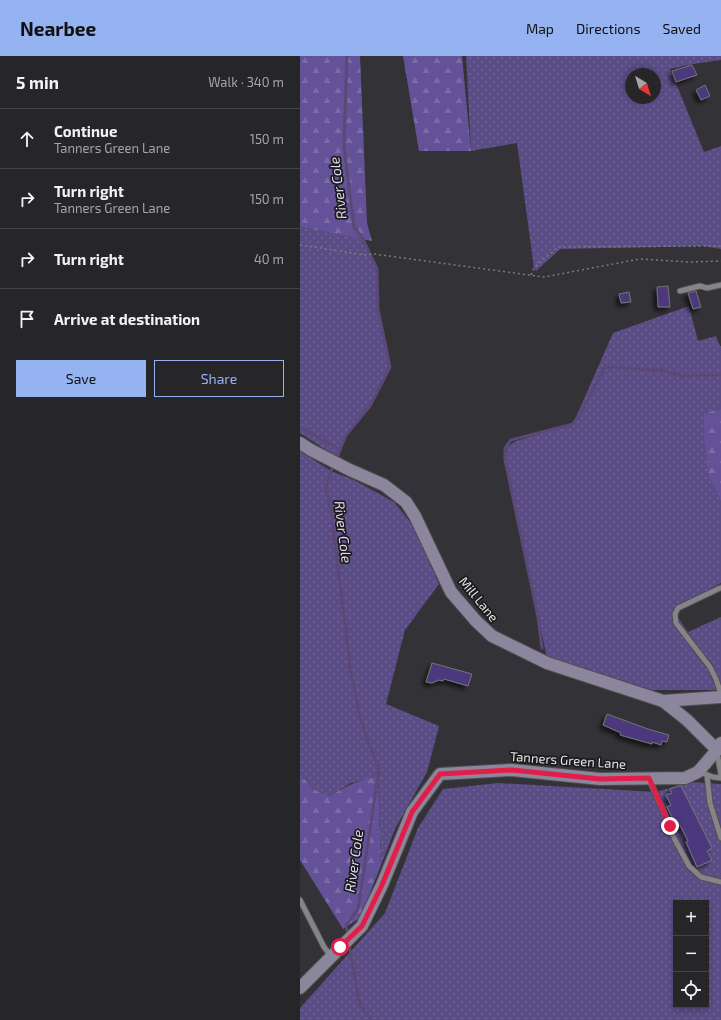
<!DOCTYPE html>
<meta charset="utf-8">
<style>
:root{--surface:#262628;--page:#323234;--text:#f1f3f6;--muted:#a4a5a8;--line:#424345;--accent:#95b2f1}
body{margin:0;font-family:"Exo 2",sans-serif;background:var(--page);color:var(--text)}
.controls{position:absolute;right:12px;bottom:12px;display:grid;overflow:hidden;border-radius:0px;box-shadow:0 2px 6px #0003}
.controls button{width:36px;height:36px;display:grid;place-items:center;padding:0;border:0;border-bottom:1px solid var(--line);background:var(--surface);color:var(--text);font:20px sans-serif}
.compass{position:absolute;left:325px;top:12px;width:36px;height:36px;border-radius:50%;background:var(--surface);box-shadow:0 2px 6px #0003;rotate:142deg}
.stop{position:absolute;width:12px;height:12px;margin:-9px;border:3px solid #e11d48;border-radius:50%;background:#fff}
.stop.end{background:#e11d48;border-color:#fff;box-shadow:0 1px 4px #0008}
.list{margin:0;padding:0;list-style:none}
h2{display:flex;justify-content:space-between;align-items:center;height:52px;margin:0;padding:0 16px;font-size:17px}
h2 small{font-size:13px;font-weight:400;color:var(--muted)}
.list li{display:grid;grid-template-columns:26px 1fr auto;gap:12px;align-items:center;box-sizing:border-box;height:60px;padding:0 16px;border-top:1px solid var(--line)}
.list b{display:block;font-size:15px;white-space:nowrap}
.list p{margin:0;font-size:13px;white-space:nowrap;color:var(--muted)}
.list em{font-size:13px;font-style:normal;color:var(--muted)}
.actions{display:flex;gap:8px;padding:12px 16px}
.actions a{flex:1;padding:9px 0;border:1px solid var(--accent);border-radius:0px;text-align:center;font-size:14px;color:var(--accent)}
.actions .main{background:var(--accent);color:#111}
.icon{flex:none;width:22px;height:22px;fill:none;stroke:currentColor;stroke-width:2;stroke-linecap:round;stroke-linejoin:round}
.map{position:relative;flex:none;width:421px;height:964px;overflow:hidden}
header{display:flex;align-items:center;gap:24px;box-sizing:border-box;height:56px;padding:0 20px;background:var(--accent);color:#111}
header strong{font-size:19px}
nav{display:flex;gap:22px;margin-inline-start:auto;font-size:14px}
main{display:flex}
aside{flex:1;background:var(--surface)}
.map>svg:first-child{display:block}
.grass{fill:url(#grass-dots);fill-rule:evenodd}
.forest{fill:url(#forest-firs)}
.lines{fill:none;stroke-linecap:round;stroke-linejoin:round}
.stream{stroke:#5b4877;stroke-width:3}
.building{fill:#4c397d;stroke:#747477;filter:url(#shadow)}
.lane-casing{stroke:#4f4e51;stroke-width:7}
.secondary-casing{stroke:#4f4e51;stroke-width:14}
.path{stroke:#7c7b7e;stroke-width:1.5;stroke-dasharray:2 3;stroke-linecap:butt}
.lane{stroke:#858488;stroke-width:5}
.secondary{stroke:#8b869c;stroke-width:12}
.route{stroke:#e11d48;stroke-width:5}
.labels{text-anchor:middle;stroke-width:3.5;stroke-linejoin:round;paint-order:stroke}
.street-label{font-size:13px;fill:#e3e3e5;stroke:#1b1a1c}
.water-label{font-size:14px;font-style:italic;fill:#dfdbf0;stroke:#1b1a1c}
</style>
<header>
<strong>Nearbee</strong>
<nav><a>Map</a><a>Directions</a><a>Saved</a></nav>
</header>
<main>
<aside>
<h2>5 min<small>Walk · 340 m</small></h2>
<ul class="list">
<li><svg class="icon" aria-label="ahead" viewBox="0 0 24 24"><path d="M12 20V5M6 11l6-6 6 6"/></svg><div><b>Continue</b><p>Tanners Green Lane</p></div><em>150 m</em></li>
<li><svg class="icon" aria-label="right" viewBox="0 0 24 24"><path d="M7 20v-9h11M14 6l5 5-5 5"/></svg><div><b>Turn right</b><p>Tanners Green Lane</p></div><em>150 m</em></li>
<li><svg class="icon" aria-label="right" viewBox="0 0 24 24"><path d="M7 20v-9h11M14 6l5 5-5 5"/></svg><div><b>Turn right</b></div><em>40 m</em></li>
<li><svg class="icon" aria-label="arrive" viewBox="0 0 24 24"><path d="M6 21V4h12l-3 4 3 4H6"/></svg><div><b>Arrive at destination</b></div></li>
</ul>
<div class="actions"><a class="main">Save</a><a>Share</a></div>
</aside>
<div class="map">
<svg width="421" height="964" viewBox="0 0 421 964">
<defs>
<pattern id="grass-dots" width="8" height="8" patternUnits="userSpaceOnUse"><rect width="8" height="8" fill="#5a4c85"/><path d="M2 2h.1M6 6h.1" fill="none" stroke="#726696" stroke-width="1.8" stroke-linecap="round"/></pattern>
<pattern id="forest-firs" width="22" height="20" patternUnits="userSpaceOnUse"><rect width="22" height="20" fill="#645299"/><path d="M5 1l3.5 6h-7zM16 11l3.5 6h-7z" fill="#7a6ba7"/></pattern>
<filter id="shadow"><feDropShadow dx="-3.5" dy="3.5" stdDeviation="2" flood-color="#0009"/></filter>
</defs>
<rect width="100%" height="100%" fill="#333236"/>
<!-- grass -->
<g class="grass">
<path d="M166 0H421V4L393 8 370 13 404 96 421 90V193L403 190 260 193 236 215 234 212 217 87 171 95ZM331 18H355V42H331Z"/>
<polygon points="0,171 63,183 77,213 78,253 90,311 70,350 46,379 37,401 0,377"/>
<polygon points="389,250 398,285 416,280 420,290 421,290 421,353 404,357 404,385 410,421 421,446 421,527 373,554 388,576 421,561 421,634 342,634 284,613 247,602 205,404 207,391 216,385 273,368 313,277"/>
<polygon points="0,395 31,415 54,424 94,446 116,473 139,528 105,574 86,648 139,670 127,716 95,773 81,809 78,721 51,727 29,740 13,733 0,718"/>
<path d="M390 726 421 728V964H0V952L85 857 118 772 143 733 198 727 356 736ZM376 847H406V949H376Z"/>
</g>
<!-- forest -->
<g class="forest">
<polygon points="0,0 60,0 67,167 72,185 0,171"/>
<polygon points="103,0 162,0 171,95 119,95"/>
<polygon points="421,353 421,446 409,420 404,385 404,357"/>
<path d="M0 718 13 733 29 740C48 730 56 724 78 721L81 809 68 842 58 863 43 873 0 804Z"/>
</g>
<g class="lines">
<!-- stream -->
<g class="stream">
<polyline points="0,371 40,394"/>
<polyline points="36,404 46,379 70,350 90,311 78,253 77,213 63,183 54,171 44,91 47,0"/>
<polyline points="33,409 26,431 31,455 51,617 60,661 66,678 65,678 79,713 58,853 46,869 48,879"/>
<polyline points="242,592 238,561 205,404 205,392 211,384 273,368 282,355 305,311 360,314 381,320 421,319"/>
<polyline points="49,889 60,949 72,964"/>
</g>
</g>
<!-- building -->
<g class="building">
<polygon points="392,9 397,19 376,26 372,15"/>
<polygon points="405,29 410,40 401,44 396,34"/>
<polygon points="368,230 370,251 358,251 357,231"/>
<polygon points="396,235 401,251 393,253 388,237"/>
<polygon points="329,236 331,246 321,247 319,238"/>
<polygon points="132,607 172,618 168,630 144,623 143,625 139,624 132,627 126,626"/>
<polygon points="307,658 348,673 369,679 367,686 362,685 361,689 352,686 352,688 320,679 321,677 303,669"/>
<polygon points="378,730 381,730 412,792 407,795 412,804 397,811 386,786 388,785 380,769 377,771 367,751 371,749 366,739 372,737 370,733"/>
</g>
<g class="lines">
<!-- lane casing -->
<g class="lane-casing">
<g id="lane">
<polyline points="380,235 400,230 407,232 421,229"/>
<polyline points="420,532 378,552 375,558 376,567 410,611 416,623 421,638"/>
<polyline points="417,696 421,719"/>
<polyline points="405,718 413,721 421,722"/>
<polyline points="407,719 410,747 421,782"/>
<polyline points="349,723 370,770 374,782 389,810 401,821 421,826"/>
<polyline points="0,844 24,891 31,900"/>
</g>
</g>
<!-- secondary casing -->
<g class="secondary-casing">
<g id="secondary">
<polyline points="0,387 11,394 50,414 84,429 106,446 115,460 151,536 176,565 192,580 247,607 363,645 421,641"/>
<polyline points="363,645 387,664 417,694"/>
<polyline points="0,932 62,870 82,829 112,756 140,718 212,714 300,723 385,722 398,716 417,694 421,687"/>
</g>
</g>
<!-- path -->
<g class="path">
<polyline points="0,189 65,199 74,198 244,221 340,203 389,206 421,205"/>
<polyline points="231,219 234,212 258,191 421,190"/>
</g>
<!-- lane -->
<use href="#lane" class="lane"/>
<!-- secondary -->
<use href="#secondary" class="secondary"/>
</g>
<g class="lines">
<!-- route -->
<polyline class="route" points="40,891 62,870 82,829 112,756 140,718 212,714 300,723 349,722 370,770"/>
</g>
<g class="labels">
<!-- street labels -->
<g class="street-label">
<text transform="translate(179 543) rotate(51)" y="5">Mill Lane</text>
<text transform="translate(268 704) rotate(4)" y="5">Tanners Green Lane</text>
</g>
<!-- water labels -->
<g class="water-label">
<text transform="translate(38 132) rotate(-97)" y="5">River Cole</text>
<text transform="translate(43 476) rotate(83)" y="5">River Cole</text>
<text transform="translate(54 805) rotate(-82)" y="5">River Cole</text>
</g>
</g>
</svg>
<div class="controls">
<button>+</button>
<button>−</button>
<button><svg class="icon" aria-label="locate" viewBox="0 0 24 24"><circle cx="12" cy="12" r="6"/><path d="M12 2v4M12 18v4M2 12h4M18 12h4"/></svg></button>
</div>
<svg class="compass" viewBox="-18 -18 36 36"><path d="M0-13l5 13h-10z" fill="#e53935"/><path d="M0 13l5-13h-10z" fill="#a4a5a8"/></svg>
<div class="stop" style="left:40px;top:891px"></div>
<div class="stop end" style="left:370px;top:770px"></div>
</div>
</main>
